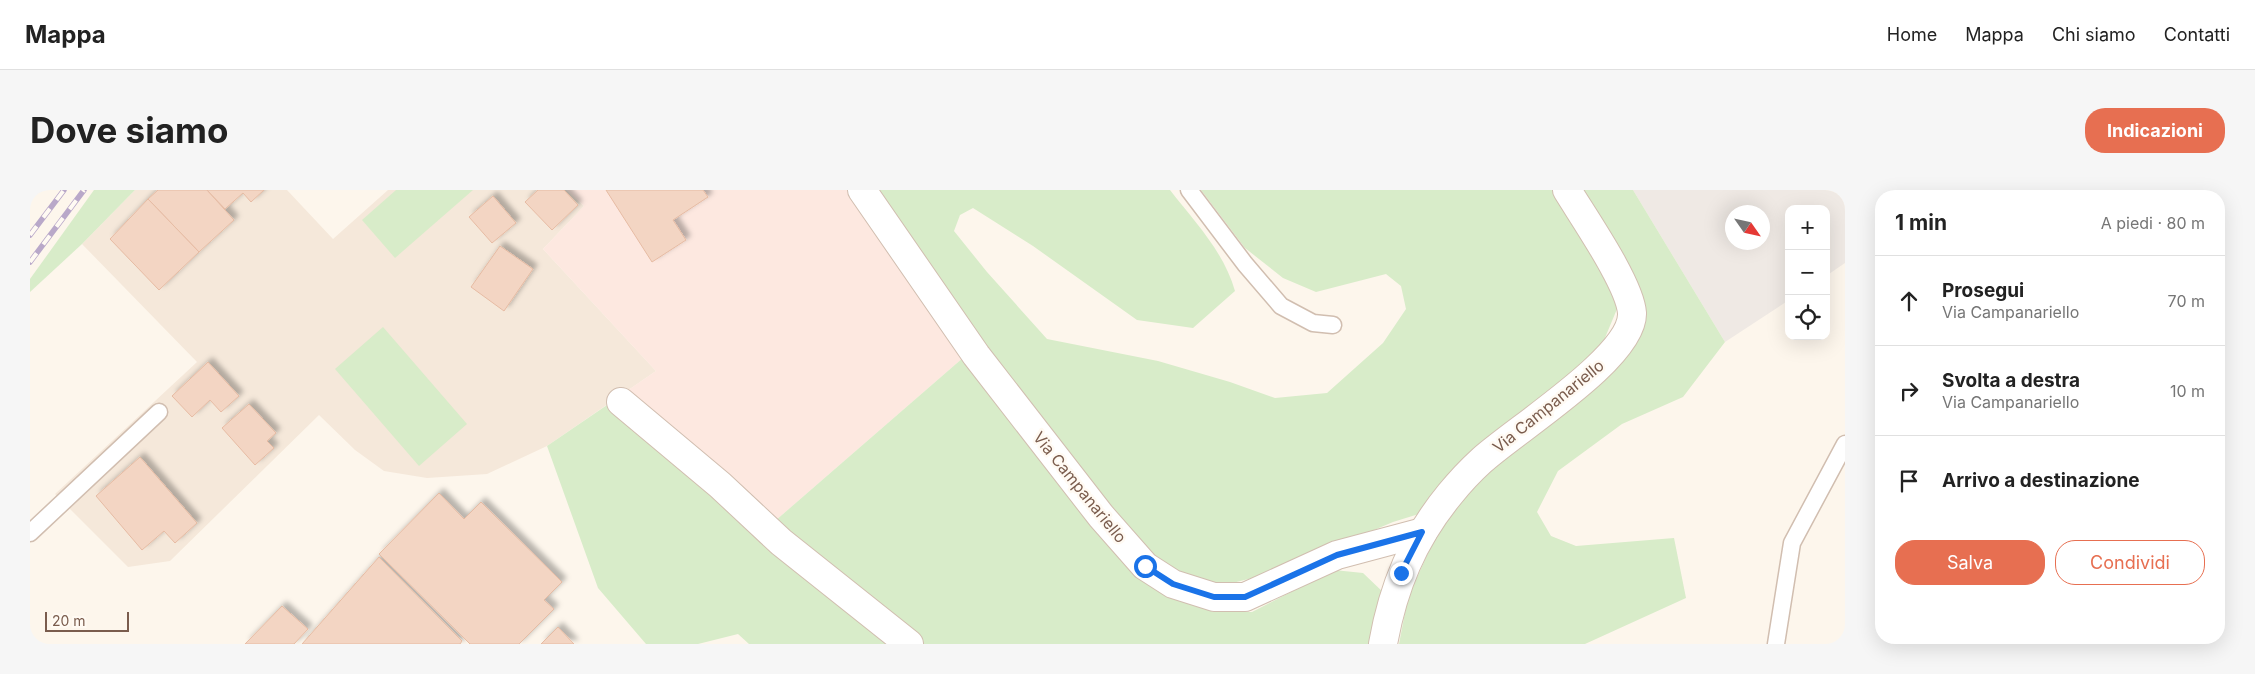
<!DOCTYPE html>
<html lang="it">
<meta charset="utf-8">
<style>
:root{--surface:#fff;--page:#f6f6f6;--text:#222;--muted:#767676;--line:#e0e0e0;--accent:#e76f51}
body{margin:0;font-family:Inter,sans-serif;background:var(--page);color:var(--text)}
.controls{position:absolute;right:15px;top:15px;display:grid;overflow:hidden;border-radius:10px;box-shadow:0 5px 20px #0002}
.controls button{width:45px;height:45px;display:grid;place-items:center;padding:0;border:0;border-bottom:1px solid var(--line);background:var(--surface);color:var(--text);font:25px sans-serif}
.compass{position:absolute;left:1695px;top:15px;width:45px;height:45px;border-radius:50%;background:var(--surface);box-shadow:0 5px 20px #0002;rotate:124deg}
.scale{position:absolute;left:15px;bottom:12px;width:84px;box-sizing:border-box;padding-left:5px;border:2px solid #7a5c4d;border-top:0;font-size:14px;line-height:18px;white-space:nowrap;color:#7a5c4d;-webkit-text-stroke:4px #fffaf3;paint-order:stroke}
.stop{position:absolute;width:15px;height:15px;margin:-11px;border:4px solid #1a73e8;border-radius:50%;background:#fff}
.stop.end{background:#1a73e8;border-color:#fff;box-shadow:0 1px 5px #0008}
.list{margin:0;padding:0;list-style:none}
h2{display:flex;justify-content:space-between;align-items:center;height:65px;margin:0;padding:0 20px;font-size:21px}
h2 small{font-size:16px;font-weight:400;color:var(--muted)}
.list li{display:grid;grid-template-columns:32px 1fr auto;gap:15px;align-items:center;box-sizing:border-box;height:90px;padding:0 20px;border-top:1px solid var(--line)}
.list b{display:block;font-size:19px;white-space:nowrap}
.list p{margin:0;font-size:16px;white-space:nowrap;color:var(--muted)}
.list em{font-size:16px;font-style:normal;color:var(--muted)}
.actions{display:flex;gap:10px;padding:15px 20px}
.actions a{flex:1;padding:11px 0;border:1px solid var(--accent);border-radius:20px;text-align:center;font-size:18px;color:var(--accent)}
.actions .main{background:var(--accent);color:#fff}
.icon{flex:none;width:28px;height:28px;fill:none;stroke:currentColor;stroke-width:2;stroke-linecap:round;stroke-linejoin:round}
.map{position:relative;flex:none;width:1815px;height:454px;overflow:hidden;border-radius:20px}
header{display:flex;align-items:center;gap:30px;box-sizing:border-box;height:70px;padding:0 25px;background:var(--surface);border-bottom:1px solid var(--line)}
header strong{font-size:24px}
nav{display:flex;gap:28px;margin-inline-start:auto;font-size:18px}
.intro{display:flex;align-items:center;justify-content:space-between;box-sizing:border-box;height:120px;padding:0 30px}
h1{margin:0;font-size:35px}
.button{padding:12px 22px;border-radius:20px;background:var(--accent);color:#fff;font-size:18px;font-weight:700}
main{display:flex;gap:30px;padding:0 30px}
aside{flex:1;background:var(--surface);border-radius:20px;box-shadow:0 5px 20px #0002}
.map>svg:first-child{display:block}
.residential{fill:#f5e8da}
.commercial{fill:#fde8e0}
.industrial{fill:#efe9e4;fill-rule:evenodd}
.green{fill:#d8ecc9}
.building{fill:#f3d5c3;stroke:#e6bba3;filter:url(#shadow)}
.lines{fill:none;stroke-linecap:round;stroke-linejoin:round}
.service-casing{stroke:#d1beb0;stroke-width:19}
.minor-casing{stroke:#d1beb0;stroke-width:30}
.service{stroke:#fff;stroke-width:16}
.minor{stroke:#fff;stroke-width:28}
.rail-casing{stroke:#b9a8c9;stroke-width:5.5}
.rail{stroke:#fffaf3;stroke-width:4;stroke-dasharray:11;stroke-linecap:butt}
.route{stroke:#1a73e8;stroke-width:6}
.labels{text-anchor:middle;stroke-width:5;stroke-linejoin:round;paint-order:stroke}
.street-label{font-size:16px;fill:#7a5c4d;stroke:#fffaf3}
</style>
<header>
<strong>Mappa</strong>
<nav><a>Home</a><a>Mappa</a><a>Chi siamo</a><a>Contatti</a></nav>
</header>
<div class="intro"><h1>Dove siamo</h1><a class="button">Indicazioni</a></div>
<main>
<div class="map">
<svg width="1815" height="454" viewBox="0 0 1815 454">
<defs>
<filter id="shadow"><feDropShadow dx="4.5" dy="-4.5" stdDeviation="2.5" flood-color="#0004"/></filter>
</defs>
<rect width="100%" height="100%" fill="#fdf6ec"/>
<!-- residential -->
<polygon class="residential" points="105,0 257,0 303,49 358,0 537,0 554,16 513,59 626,181 517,256 457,284 397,288 354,281 325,260 289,225 140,371 98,377 25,304 167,172 52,54"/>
<!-- commercial -->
<polygon class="commercial" points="537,0 819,0 934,167 745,331 591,205 626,181 513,59 554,16"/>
<!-- industrial -->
<path class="industrial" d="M1603 0H1815V73L1796 86V19H1759V110L1695 152ZM1702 22H1732V52H1702Z"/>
<!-- green -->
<g class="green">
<polygon points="64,0 105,0 52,54 0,102 0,89"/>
<polygon points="366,0 443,0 365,68 332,30"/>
<path d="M847 0H1140C1165 32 1194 62 1205 101L1163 138 1107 130 1003 56 943 18 930 25 924 41 957 82 1017 149 1128 171 1200 192 1245 208 1297 203 1353 153 1376 119 1371 96 1356 84 1286 102 1253 88 1215 58 1171 0H1524L1587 101V119L1572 155 1392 323 1363 332 1243 383 1186 397 1151 391 1124 368 1012 237Z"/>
<polygon points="1548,0 1603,0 1695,152 1653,207 1592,234 1528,281 1507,322 1521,346 1546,356 1644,348 1656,408 1555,454 1369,454 1378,407 1411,335 1453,283 1605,154 1616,126 1610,104"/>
<polygon points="353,137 437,234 389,276 305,179"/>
<polygon points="934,167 1118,392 1183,422 1222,422 1304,380 1333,383 1355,404 1344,454 894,454 779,364 745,331"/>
<polygon points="580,213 869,454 719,454 708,444 668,454 616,454 568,398 517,256"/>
</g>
<!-- building -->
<g class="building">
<polygon points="128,0 177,0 204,30 169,62 118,9"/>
<polygon points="177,0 234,0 221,12 213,3 195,19"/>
<polygon points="508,0 534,0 548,15 522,40 495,12"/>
<polygon points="576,0 673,0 678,7 643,30 656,50 622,72"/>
<polygon points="463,6 486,33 462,53 439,27"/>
<polygon points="118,9 169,62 129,100 80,49"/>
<polygon points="470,56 503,79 474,121 441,97"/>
<polygon points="178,172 209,206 191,222 180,210 162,227 142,206"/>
<polygon points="219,214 246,243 237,251 244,258 225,275 192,238"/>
<polygon points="110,267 167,333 145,353 134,341 112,360 66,306"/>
<polygon points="409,303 434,329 451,312 532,392 514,410 524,419 489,454 440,454 349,364"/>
<polygon points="349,367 432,451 430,454 272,454"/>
<polygon points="252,416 278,439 264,454 215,454"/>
<polygon points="528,437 544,454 511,454"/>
</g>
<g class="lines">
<!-- service casing -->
<g class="service-casing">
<g id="service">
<polyline points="1159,0 1215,74 1251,116 1283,133 1303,135"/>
<polyline points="0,343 129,222"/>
<polyline points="1746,454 1762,353 1815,254"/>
</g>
</g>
<!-- minor casing -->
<g class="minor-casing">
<g id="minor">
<polyline points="832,0 946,165 1071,326 1115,376 1143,394 1184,407 1215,407 1307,365 1393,342"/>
<polyline points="591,212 690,295 751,352 879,454"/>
<path d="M1353 454C1363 397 1383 349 1420 304 1429 293 1440 281 1451 271 1483 241 1604 167 1602 123 1600 94 1554 28 1537 0"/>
</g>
</g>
<!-- service -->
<use href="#service" class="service"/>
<!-- minor -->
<use href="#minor" class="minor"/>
<!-- rail casing -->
<g class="rail-casing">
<g id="rail">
<polyline points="0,45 34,0"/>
<polyline points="0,72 54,0"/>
</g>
</g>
<!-- rail -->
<use href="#rail" class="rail"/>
</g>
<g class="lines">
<!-- route -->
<polyline class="route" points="1115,376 1143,394 1184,407 1215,407 1307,365 1392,342 1371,383"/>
</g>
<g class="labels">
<!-- street labels -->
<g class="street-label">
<text transform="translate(1518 216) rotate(-39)" y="6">Via Campanariello</text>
<text transform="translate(1050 297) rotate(51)" y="6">Via Campanariello</text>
</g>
</g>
</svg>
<div class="controls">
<button>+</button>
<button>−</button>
<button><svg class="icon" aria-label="locate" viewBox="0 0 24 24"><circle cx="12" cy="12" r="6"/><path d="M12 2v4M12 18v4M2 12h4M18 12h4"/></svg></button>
</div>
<svg class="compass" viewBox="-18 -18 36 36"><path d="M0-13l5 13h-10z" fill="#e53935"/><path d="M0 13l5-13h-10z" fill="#767676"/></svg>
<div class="scale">20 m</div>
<div class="stop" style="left:1115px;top:376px"></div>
<div class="stop end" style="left:1371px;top:383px"></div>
</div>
<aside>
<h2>1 min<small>A piedi · 80 m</small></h2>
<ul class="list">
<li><svg class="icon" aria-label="ahead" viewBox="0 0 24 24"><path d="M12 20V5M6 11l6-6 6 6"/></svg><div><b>Prosegui</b><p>Via Campanariello</p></div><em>70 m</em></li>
<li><svg class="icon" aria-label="right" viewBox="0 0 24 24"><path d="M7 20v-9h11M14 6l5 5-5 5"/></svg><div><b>Svolta a destra</b><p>Via Campanariello</p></div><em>10 m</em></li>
<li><svg class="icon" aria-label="arrive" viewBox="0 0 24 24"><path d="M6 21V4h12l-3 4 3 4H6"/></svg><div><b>Arrivo a destinazione</b></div></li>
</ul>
<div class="actions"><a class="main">Salva</a><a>Condividi</a></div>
</aside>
</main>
